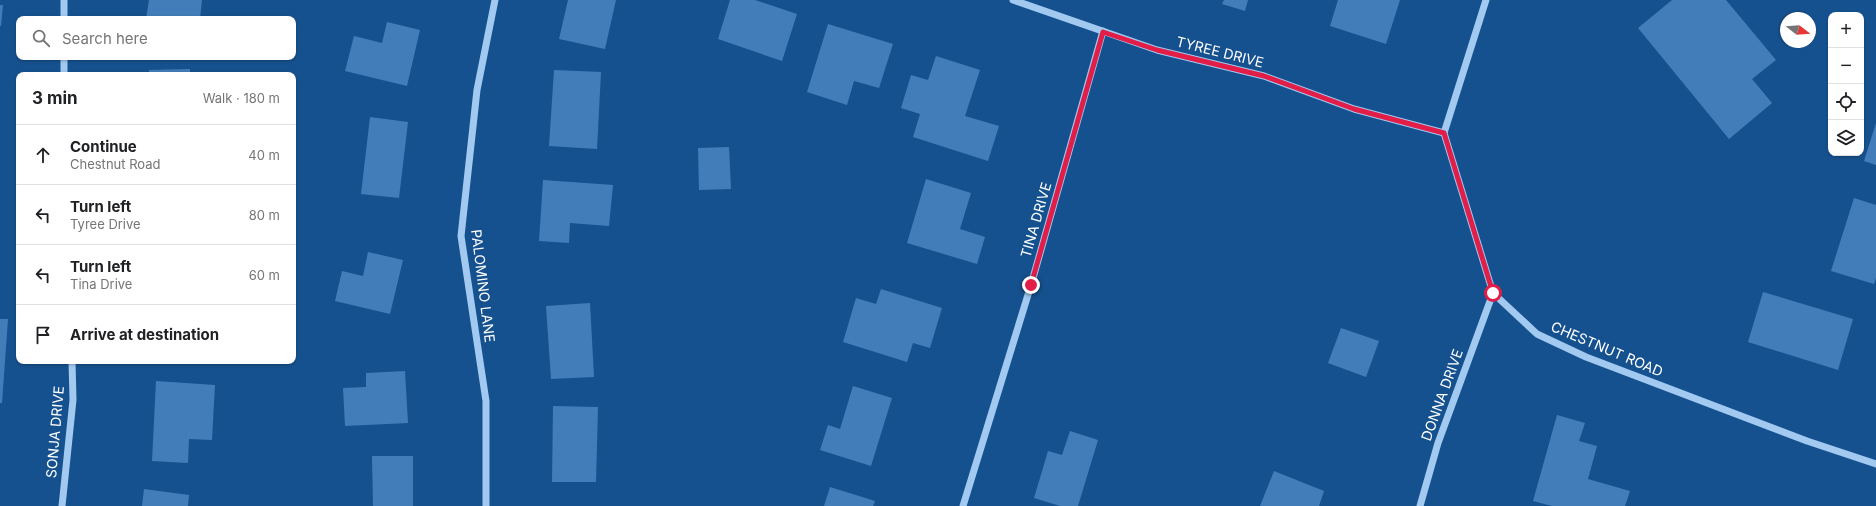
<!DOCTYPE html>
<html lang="en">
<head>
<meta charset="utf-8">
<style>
  :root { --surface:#fff; --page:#f6f6f6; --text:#202124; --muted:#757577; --line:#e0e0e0 }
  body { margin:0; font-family:Inter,sans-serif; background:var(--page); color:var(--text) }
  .controls { position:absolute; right:12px; top:12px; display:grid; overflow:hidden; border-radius:8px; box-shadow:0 1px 3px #0004 }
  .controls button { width:36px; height:36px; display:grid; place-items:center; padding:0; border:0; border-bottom:1px solid var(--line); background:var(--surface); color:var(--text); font:20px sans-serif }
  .compass { position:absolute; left:1780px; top:12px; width:36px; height:36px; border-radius:50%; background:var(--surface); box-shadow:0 1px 3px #0004; rotate:107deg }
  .stop { position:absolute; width:12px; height:12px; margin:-9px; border:3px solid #e11d48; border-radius:50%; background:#fff }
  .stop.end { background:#e11d48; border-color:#fff; box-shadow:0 1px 4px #0008 }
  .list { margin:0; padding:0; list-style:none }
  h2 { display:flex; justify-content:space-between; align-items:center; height:52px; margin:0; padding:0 16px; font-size:17px }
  h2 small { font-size:13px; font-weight:400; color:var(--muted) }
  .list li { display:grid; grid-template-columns:26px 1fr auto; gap:12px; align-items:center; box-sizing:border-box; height:60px; padding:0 16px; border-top:1px solid var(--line) }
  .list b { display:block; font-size:15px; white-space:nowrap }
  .list p { margin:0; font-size:13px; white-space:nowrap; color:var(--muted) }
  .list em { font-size:13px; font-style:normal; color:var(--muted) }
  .icon { flex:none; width:22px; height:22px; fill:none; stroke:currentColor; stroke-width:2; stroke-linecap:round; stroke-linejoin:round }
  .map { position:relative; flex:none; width:1876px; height:506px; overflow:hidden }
  .search { position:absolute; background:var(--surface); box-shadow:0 1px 3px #0004; left:16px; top:16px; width:280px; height:44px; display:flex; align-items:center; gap:10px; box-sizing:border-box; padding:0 14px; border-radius:8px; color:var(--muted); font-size:15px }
  .panel { position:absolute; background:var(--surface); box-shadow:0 1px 3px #0004; left:16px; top:72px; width:280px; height:292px; border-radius:8px }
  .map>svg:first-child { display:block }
</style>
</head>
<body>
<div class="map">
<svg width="1876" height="506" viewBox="0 0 1876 506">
  <rect width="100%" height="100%" fill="#16518f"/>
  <g fill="#437db9">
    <path d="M 149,0 L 202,0 L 200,19 L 146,19 Z"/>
    <path d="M 568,0 L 616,0 L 605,49 L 559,39 Z"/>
    <path d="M 730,0 L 755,0 L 797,14 L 782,61 L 718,39 Z"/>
    <path d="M 1224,0 L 1248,0 L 1245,11 L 1222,4 Z"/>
    <path d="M 1338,0 L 1400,0 L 1386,44 L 1330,26 Z"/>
    <path d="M 1672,0 L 1726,0 L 1776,60 L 1752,79 L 1772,103 L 1729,139 L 1638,28 Z"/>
    <path d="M 0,5 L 3,5 L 1,26 L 0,26 Z"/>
    <path d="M 387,22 L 420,30 L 407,86 L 345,71 L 354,36 L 382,43 Z"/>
    <path d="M 828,24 L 893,44 L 879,88 L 854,81 L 847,105 L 807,92 Z"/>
    <path d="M 936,56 L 980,70 L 965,116 L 999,126 L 988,161 L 913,137 L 920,114 L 901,108 L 911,75 L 928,80 Z"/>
    <path d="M 190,69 L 190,75 L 149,75 L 149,70 Z"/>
    <path d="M 554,70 L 601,72 L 597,149 L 549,146 Z"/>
    <path d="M 370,117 L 408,122 L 399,198 L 361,194 Z"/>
    <path d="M 1876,123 L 1876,165 L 1864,161 Z"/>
    <path d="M 729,147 L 731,189 L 699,190 L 698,148 Z"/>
    <path d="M 926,179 L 971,193 L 960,229 L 985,237 L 977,264 L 907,243 Z"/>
    <path d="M 543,180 L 613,185 L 609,226 L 570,223 L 569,243 L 539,241 Z"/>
    <path d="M 1854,198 L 1876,205 L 1876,278 L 1874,284 L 1831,271 Z"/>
    <path d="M 368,252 L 403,260 L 390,314 L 335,301 L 342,271 L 363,276 Z"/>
    <path d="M 881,289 L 942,308 L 930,348 L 913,343 L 907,362 L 843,342 L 856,298 L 876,304 Z"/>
    <path d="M 1763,292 L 1853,319 L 1838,370 L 1748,342 Z"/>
    <path d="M 590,303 L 594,377 L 551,379 L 546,306 Z"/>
    <path d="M 0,319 L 8,319 L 2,403 L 0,403 Z"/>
    <path d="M 1341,328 L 1379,341 L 1366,377 L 1328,363 Z"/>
    <path d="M 405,371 L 408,423 L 345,426 L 343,388 L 366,387 L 366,373 Z"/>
    <path d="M 156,381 L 215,385 L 212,440 L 189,439 L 188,463 L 152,461 Z"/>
    <path d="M 853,386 L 892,398 L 871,466 L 820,450 L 828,425 L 840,429 Z"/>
    <path d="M 553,406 L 598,407 L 596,482 L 552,482 Z"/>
    <path d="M 1557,415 L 1585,423 L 1579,441 L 1597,446 L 1588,479 L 1630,491 L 1625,506 L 1552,506 L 1533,501 Z"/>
    <path d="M 1070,431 L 1098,440 L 1078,506 L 1060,506 L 1034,498 L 1048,451 L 1062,455 Z"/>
    <path d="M 372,456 L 413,456 L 413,506 L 373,506 Z"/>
    <path d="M 1274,471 L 1324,491 L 1319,506 L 1260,506 Z"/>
    <path d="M 830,487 L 875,501 L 873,506 L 824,506 Z"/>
    <path d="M 144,489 L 189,495 L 188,506 L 142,506 Z"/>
  </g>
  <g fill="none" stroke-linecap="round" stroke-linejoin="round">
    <g stroke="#a2c9f0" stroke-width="7">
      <path d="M 64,0 L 64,19"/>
      <path d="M 1013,0 L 1157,50 L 1264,76 L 1354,109 L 1444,133"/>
      <path d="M 1486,0 L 1444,133 L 1493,293 L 1537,334 L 1586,357 L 1807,441 L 1876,464"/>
      <path d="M 64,57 L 64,75"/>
      <path d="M 62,506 L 73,400 L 72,361"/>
      <path d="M 486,506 L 486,401 L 461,236 L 477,90 L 495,0"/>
      <path d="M 963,506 L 1031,285 L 1103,31"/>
      <path d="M 1420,506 L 1438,443 L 1493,293"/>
    </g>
  </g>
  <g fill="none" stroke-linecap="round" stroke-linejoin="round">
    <path stroke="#e11d48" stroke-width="5" d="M 1031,285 L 1103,32 L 1157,50 L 1264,76 L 1354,109 L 1444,133 L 1493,293"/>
  </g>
  <g text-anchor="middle" stroke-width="3.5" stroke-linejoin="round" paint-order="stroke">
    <g font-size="14" fill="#fff" stroke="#16518f">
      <text transform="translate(1220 52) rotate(14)" y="5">TYREE DRIVE</text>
      <text transform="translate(1036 220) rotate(-74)" y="5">TINA DRIVE</text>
      <text transform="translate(483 286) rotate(83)" y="5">PALOMINO LANE</text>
      <text transform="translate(1607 349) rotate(23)" y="5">CHESTNUT ROAD</text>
      <text transform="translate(1442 395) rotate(-70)" y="5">DONNA DRIVE</text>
      <text transform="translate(55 432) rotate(-85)" y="5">SONJA DRIVE</text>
    </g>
  </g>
</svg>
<div class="controls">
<button>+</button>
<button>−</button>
<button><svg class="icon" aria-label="locate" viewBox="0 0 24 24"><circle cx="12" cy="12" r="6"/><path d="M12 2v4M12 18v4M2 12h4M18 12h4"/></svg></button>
<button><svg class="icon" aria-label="layers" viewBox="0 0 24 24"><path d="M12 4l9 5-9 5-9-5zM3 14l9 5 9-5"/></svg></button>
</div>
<svg class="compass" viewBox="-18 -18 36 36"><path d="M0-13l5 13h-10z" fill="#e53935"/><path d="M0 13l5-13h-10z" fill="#757577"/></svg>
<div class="stop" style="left:1493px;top:293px"></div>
<div class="stop end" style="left:1031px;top:285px"></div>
<div class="search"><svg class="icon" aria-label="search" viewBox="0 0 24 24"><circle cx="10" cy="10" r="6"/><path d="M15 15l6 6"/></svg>Search here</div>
<section class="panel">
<h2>3 min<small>Walk · 180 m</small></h2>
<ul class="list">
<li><svg class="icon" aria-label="ahead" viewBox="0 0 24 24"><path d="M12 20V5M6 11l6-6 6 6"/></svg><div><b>Continue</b><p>Chestnut Road</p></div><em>40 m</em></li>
<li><svg class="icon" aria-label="left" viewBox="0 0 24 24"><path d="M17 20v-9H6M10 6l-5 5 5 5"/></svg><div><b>Turn left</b><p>Tyree Drive</p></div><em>80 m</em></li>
<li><svg class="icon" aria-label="left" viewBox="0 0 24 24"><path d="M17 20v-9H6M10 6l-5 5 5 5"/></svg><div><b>Turn left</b><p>Tina Drive</p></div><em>60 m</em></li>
<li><svg class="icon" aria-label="arrive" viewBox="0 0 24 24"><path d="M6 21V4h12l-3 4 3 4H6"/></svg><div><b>Arrive at destination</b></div></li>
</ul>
</section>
</div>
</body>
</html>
